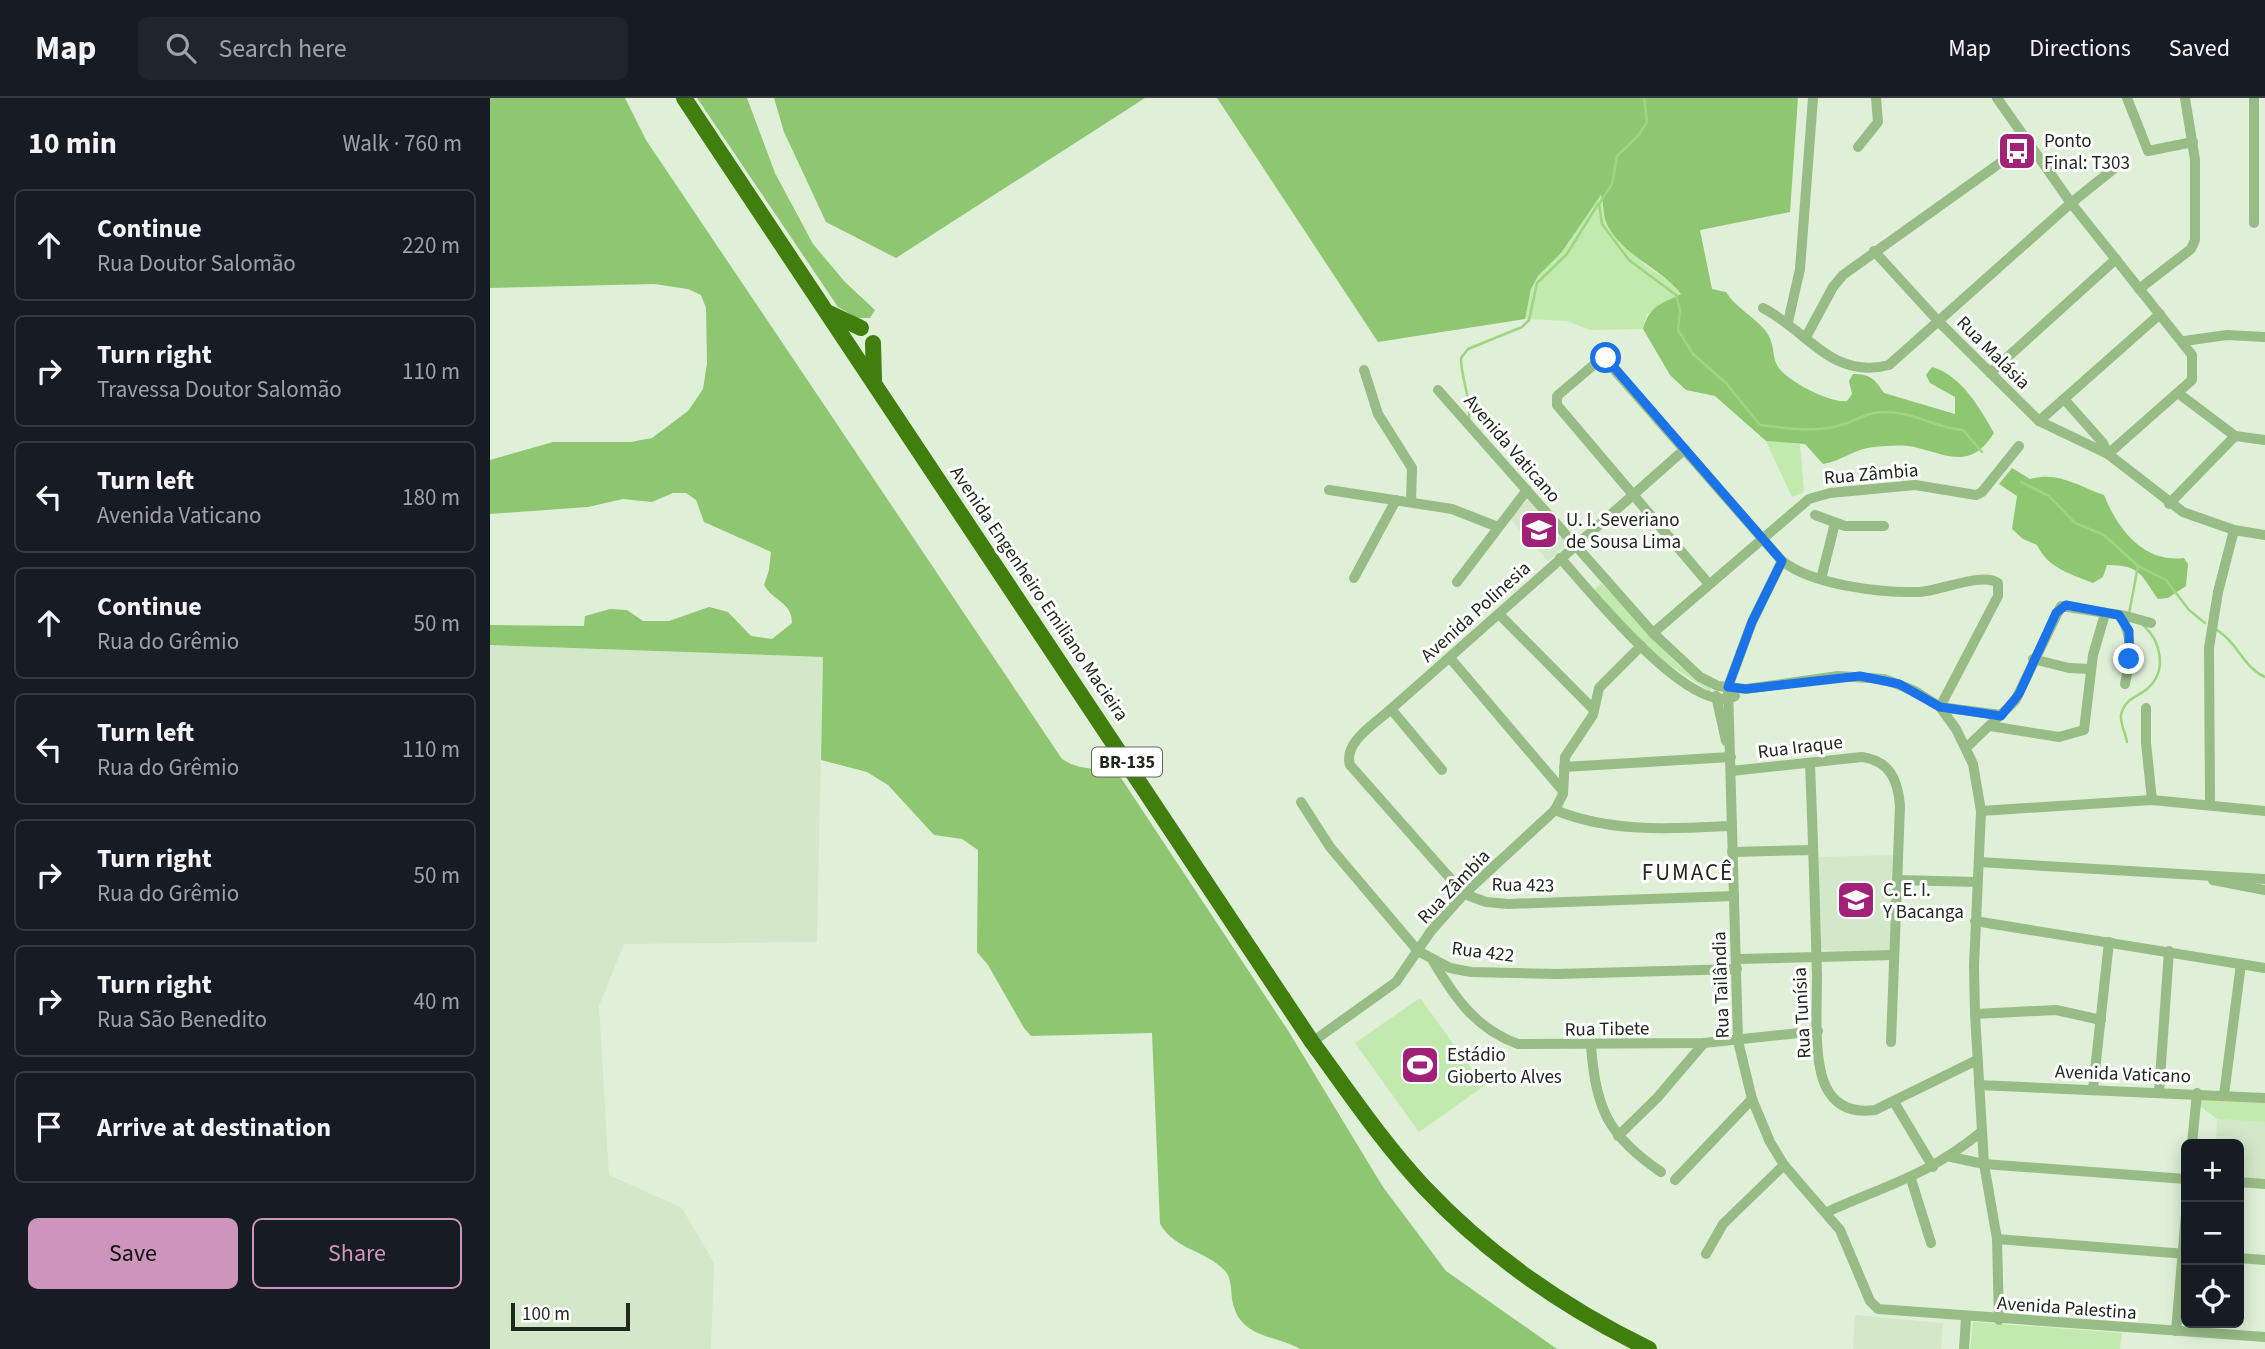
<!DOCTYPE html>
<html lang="en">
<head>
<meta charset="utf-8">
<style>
  :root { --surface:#171b24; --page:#20242c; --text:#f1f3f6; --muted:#9ea1a6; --line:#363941; --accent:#cd94bc }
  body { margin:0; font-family:"Source Sans 3",sans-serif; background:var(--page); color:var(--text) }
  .controls { position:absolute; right:21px; bottom:21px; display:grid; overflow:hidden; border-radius:10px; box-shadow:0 4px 18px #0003 }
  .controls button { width:63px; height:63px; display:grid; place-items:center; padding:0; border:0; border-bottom:2px solid var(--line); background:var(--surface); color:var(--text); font:35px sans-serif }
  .scale { position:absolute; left:21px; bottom:18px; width:119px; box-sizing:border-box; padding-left:7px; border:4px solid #21271e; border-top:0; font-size:19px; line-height:24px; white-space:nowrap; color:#21271e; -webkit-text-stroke:5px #fff; paint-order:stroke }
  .stop { position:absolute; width:21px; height:21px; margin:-16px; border:5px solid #1a73e8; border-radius:50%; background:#fff }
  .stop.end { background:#1a73e8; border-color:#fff; box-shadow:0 2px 7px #0008 }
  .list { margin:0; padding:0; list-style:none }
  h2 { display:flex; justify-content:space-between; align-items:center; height:91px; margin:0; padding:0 28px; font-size:30px }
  h2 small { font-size:23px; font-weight:400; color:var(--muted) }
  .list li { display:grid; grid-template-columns:46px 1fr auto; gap:21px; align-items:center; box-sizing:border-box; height:112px; margin:0 14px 14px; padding:0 14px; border:2px solid var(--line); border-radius:10px }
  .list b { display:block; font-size:26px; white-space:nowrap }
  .list p { margin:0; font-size:23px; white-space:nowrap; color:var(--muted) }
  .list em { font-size:23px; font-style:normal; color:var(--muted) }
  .actions { display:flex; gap:14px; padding:21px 28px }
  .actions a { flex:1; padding:16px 0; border:2px solid var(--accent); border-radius:10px; text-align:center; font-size:24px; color:var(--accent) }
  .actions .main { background:var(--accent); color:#111 }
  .icon { flex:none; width:38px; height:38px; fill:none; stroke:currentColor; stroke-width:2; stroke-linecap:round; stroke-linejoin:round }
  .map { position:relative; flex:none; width:1775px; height:1251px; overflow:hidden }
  header { display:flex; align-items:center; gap:42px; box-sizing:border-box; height:98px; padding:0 35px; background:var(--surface); border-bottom:2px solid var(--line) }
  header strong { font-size:33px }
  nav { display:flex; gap:38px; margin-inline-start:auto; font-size:24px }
  .search { width:490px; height:63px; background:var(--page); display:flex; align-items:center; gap:18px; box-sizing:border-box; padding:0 24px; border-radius:10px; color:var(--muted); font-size:26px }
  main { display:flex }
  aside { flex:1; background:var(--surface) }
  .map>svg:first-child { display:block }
</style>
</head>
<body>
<header>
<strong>Map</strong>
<div class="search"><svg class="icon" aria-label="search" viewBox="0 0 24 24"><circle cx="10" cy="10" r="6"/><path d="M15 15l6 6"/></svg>Search here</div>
<nav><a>Map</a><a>Directions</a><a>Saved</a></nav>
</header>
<main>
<aside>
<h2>10 min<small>Walk · 760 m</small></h2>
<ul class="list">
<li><svg class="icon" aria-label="ahead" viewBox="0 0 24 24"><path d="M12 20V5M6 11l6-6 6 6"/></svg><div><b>Continue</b><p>Rua Doutor Salomão</p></div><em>220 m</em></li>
<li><svg class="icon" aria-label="right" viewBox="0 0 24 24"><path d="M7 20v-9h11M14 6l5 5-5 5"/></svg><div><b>Turn right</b><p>Travessa Doutor Salomão</p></div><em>110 m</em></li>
<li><svg class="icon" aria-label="left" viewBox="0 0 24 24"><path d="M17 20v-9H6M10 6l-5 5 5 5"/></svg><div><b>Turn left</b><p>Avenida Vaticano</p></div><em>180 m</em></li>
<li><svg class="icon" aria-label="ahead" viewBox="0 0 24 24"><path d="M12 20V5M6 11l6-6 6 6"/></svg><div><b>Continue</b><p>Rua do Grêmio</p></div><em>50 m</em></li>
<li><svg class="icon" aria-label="left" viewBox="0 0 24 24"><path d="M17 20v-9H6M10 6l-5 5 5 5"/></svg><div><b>Turn left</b><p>Rua do Grêmio</p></div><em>110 m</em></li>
<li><svg class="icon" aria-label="right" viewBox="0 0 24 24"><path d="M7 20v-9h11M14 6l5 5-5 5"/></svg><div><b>Turn right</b><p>Rua do Grêmio</p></div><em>50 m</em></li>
<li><svg class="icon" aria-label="right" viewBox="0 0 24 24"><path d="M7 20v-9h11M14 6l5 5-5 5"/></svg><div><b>Turn right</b><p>Rua São Benedito</p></div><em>40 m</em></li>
<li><svg class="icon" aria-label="arrive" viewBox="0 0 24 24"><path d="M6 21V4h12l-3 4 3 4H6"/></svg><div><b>Arrive at destination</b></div></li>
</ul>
<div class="actions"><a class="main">Save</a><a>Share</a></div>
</aside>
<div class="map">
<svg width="1775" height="1251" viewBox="0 0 1775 1251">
  <rect width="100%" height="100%" fill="#e0f0d8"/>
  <g fill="#d3e7c9">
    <path d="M 1039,400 L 1078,445 L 1058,463 L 1019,420 Z"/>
    <path d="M 0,547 L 333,559 L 327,844 L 134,846 L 109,908 L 119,1077 L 192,1110 L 224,1165 L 221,1251 L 0,1251 Z"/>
    <path d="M 1405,757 L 1399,854 L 1333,852 L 1331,849 L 1328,759 Z"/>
    <path d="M 1727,1021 L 1775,1024 L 1775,1081 L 1749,1079 L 1749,1046 L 1726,1046 Z"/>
    <path d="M 1365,1217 L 1453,1225 L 1451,1251 L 1363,1251 Z"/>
  </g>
  <g fill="#c2e9ae">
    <path d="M 1111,96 L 1116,124 L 1155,167 L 1184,187 L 1192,197 L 1157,216 L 1153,231 L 1100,232 L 1077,223 L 1035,221 L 1041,191 L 1048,178 L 1071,155 Z"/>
    <path d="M 1276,343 L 1310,346 L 1314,394 L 1302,399 Z"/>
    <path d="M 1111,485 L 1188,567 L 1221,589 L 1221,594 L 1166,558 L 1104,492 Z"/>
    <path d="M 930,900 L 994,988 L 929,1034 L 865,945 Z"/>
    <path d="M 1711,1000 L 1775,1003 L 1775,1024 L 1727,1021 L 1710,1008 Z"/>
    <path d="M 1483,1224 L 1632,1235 L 1630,1251 L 1480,1251 Z"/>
  </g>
  <g fill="#8fc672">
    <path d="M 0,0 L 135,0 L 156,42 L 572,661 C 593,675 609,667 629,677 L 799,934 L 893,1089 L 956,1173 L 1067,1251 L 810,1251 C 788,1238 753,1240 744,1209 C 740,1198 743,1181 735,1173 C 716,1152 685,1152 670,1126 L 662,935 L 541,938 L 534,930 L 498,867 L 487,854 L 488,752 L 472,741 L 444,737 L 398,687 L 377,674 L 331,662 L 333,559 L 0,547 L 0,527 L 94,528 L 95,518 L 120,511 L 137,512 L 153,523 L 179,523 L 219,509 L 238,514 L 261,538 L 282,541 L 302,525 C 302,504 283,503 274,487 L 279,472 L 281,454 L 214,424 L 206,402 L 196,395 L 183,395 L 162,404 L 133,401 L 98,409 L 0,416 L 0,362 L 63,344 L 141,344 L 162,340 L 198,313 L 213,291 L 217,265 L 216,210 L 211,197 L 198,191 L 164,186 L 0,190 Z"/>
    <path d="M 207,0 L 257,0 L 285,75 L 323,146 L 355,184 L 385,212 L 380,220 L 367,220 L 348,209 Z"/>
    <path d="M 284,0 L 655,0 L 406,160 L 336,124 L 294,34 Z"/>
    <path d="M 727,0 L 1308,0 L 1300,114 L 1210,132 L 1222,191 L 1236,194 C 1246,210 1263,218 1275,232 C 1286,247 1281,254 1287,267 C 1294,282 1341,306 1357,303 L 1362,296 L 1359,283 L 1363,276 C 1380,276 1385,281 1394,295 L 1465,316 L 1465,299 L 1440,285 L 1436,277 L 1442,269 C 1471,277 1490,310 1504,335 C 1481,371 1460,358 1428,350 C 1415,346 1397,348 1384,349 C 1366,350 1352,363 1333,366 L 1315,346 L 1276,343 L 1225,298 L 1196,292 L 1180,277 L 1153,231 C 1160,207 1171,206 1191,196 C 1172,170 1130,157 1116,124 C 1113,116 1114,105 1111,97 L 1071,155 L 1048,178 L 1041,191 L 1035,221 L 888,244 Z"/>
    <path d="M 1522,370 L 1540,381 C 1568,373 1588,388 1614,397 C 1628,432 1654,465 1694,460 L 1698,466 L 1696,488 L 1678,500 L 1668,501 C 1651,478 1652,467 1617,467 L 1613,479 L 1603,485 C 1580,476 1558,470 1547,447 L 1533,441 L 1522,431 L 1527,398 L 1509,386 Z"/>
  </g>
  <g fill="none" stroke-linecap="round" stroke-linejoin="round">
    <g stroke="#9ed581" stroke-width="2.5">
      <path d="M 1154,0 L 1157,24 L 1148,38 L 1127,58 L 1122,86 L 1109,106 L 1112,126 L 1139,162 L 1186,197 L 1190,212 L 1188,232 L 1203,256 L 1236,285 L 1270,327 C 1295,330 1327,335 1351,327 C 1369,322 1375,314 1396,314 C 1424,314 1445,330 1473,332 L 1492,354"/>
      <path d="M 979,321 C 981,299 971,281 971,260 L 978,251 L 1032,229 L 1039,222 L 1047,185 L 1077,156 L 1108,106"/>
      <path d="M 1531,384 L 1559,398 L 1585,425 L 1614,437 L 1648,468 L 1676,482 L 1699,512 L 1715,525"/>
      <path d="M 1639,516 L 1648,468"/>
      <path d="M 1727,532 C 1748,545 1753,569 1775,579"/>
      <path d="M 1637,644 C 1636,636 1630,626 1631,617 C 1635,600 1646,600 1657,591 C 1678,573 1671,543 1653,527"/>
    </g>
    <g stroke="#98bc86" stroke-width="10">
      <path d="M 1507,0 L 1581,105 L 1702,257 L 1702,282 L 1618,356"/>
      <path d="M 1637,0 L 1658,53 L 1703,44"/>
      <path d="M 1764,0 L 1764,125"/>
      <path d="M 1368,49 L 1388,24 L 1386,0"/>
      <path d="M 1384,153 L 1448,223 L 1549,323 L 1618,356 L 1693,414 L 1744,432 L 1775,437"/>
      <path d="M 1649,191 L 1701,151 L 1705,142 L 1705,62 L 1695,0"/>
      <path d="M 1273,210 C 1318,233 1342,282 1399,267 L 1581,105 L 1631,65"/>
      <path d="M 1298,224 L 1310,171 L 1323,0"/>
      <path d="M 1316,239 L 1343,189 L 1353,177 L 1538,45"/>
      <path d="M 1694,243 L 1737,237 L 1775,239"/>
      <path d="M 874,272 L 888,316 L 922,370 L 921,404"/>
      <path d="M 1500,275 L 1626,161"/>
      <path d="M 948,292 L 1163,535 L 1210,579 L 1228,588 L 1256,591 L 1348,578 L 1394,581 L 1425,593 L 1450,609 L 1466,631 L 1483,666 L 1491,713 L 1484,868 L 1485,916 L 1494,1066 L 1507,1141 L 1509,1222"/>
      <path d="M 1688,295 L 1745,338 L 1775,342"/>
      <path d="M 1574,301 L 1613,345 L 1618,356"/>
      <path d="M 1549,323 L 1670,216"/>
      <path d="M 1195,351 L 901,611 C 886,625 853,644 860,667 L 974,796 L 996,804 L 1018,806 L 1244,798"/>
      <path d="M 839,392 L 962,411 L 1008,429"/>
      <path d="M 1679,406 L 1745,338"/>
      <path d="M 1325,417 L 1355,428 L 1394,428"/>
      <path d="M 1070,460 C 1098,490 1201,621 1245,598"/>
      <path d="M 1292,463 L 1262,524 L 1238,589 L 1248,943 L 1262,1001 L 1280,1044 L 1294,1067 L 1350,1132 L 1380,1203 L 1388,1211 L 1775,1239"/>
      <path d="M 864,480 L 906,402"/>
      <path d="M 1331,481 L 1345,425"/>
      <path d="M 967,484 L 1037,392"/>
      <path d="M 1218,485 L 1067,307 L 1067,298 L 1113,259 L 1292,463 C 1323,487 1390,495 1429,494 C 1450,493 1492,474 1508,485 L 1508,498 L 1450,609 L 1511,617"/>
      <path d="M 1009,516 L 1104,612"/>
      <path d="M 1629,517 C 1645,538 1640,562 1635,586"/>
      <path d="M 1163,535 L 1319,401 L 1340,395 L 1425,387 L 1486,397 L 1492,394 L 1529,348"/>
      <path d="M 960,560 L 1073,693"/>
      <path d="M 1543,561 L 1579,570 L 1601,571"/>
      <path d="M 1226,598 L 1236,643"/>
      <path d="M 1656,610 L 1656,645 L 1662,702"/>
      <path d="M 901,611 L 952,672"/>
      <path d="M 1500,628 L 1569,639 L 1594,632 L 1603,557 L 1615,516"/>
      <path d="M 1477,649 L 1525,603 L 1571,508 L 1636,518 L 1661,525"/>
      <path d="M 1320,666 C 1323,736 1325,807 1327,878 C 1327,909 1323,962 1336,989 C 1346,1009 1364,1015 1385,1012 L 1487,962"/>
      <path d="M 1074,669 L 1241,659"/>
      <path d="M 1241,673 L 1372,659 C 1400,663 1408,682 1410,708 L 1401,944"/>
      <path d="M 811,704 L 840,749 L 928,853 L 960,870 L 981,874 L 1067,876 L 1247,871"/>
      <path d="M 1720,705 L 1719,550 L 1728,494 L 1744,432"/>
      <path d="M 1065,712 C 1121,735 1181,731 1241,728"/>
      <path d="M 1491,713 L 1662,702 L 1775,713"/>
      <path d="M 1242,754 L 1323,752"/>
      <path d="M 1489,764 L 1775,781"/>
      <path d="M 1407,782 L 1487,784"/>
      <path d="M 1723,782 L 1775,792"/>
      <path d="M 1485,823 L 1775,870"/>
      <path d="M 1247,861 L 1404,857"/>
      <path d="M 943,863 C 965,900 986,931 1028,946 L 1214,945 L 1328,933"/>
      <path d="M 1485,916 L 1566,912 L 1611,922"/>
      <path d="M 822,944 L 906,884 L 941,833 L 974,796 L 1065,712 L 1073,696 L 1075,659 L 1103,617 L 1109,590 L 1151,548"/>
      <path d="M 1101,948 C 1106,1011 1118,1038 1171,1074"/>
      <path d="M 1489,987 L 1775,1000"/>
      <path d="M 1603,991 L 1619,844"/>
      <path d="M 1669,994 L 1679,853"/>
      <path d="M 1734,997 L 1751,866"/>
      <path d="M 1404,1004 L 1443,1069"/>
      <path d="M 1128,1038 L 1167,1000 L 1214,945"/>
      <path d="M 1702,1046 L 1707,995"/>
      <path d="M 1461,1059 L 1494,1066 L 1696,1081"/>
      <path d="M 1421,1081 L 1441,1145"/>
      <path d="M 1185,1082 L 1262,1001"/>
      <path d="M 1749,1084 L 1775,1086"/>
      <path d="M 1337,1114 C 1397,1087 1439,1077 1491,1034"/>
      <path d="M 1507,1141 L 1696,1156"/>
      <path d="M 1216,1156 L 1233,1126 L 1294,1067"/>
      <path d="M 1749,1160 L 1775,1162"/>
      <path d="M 1686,1233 L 1696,1116"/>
      <path d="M 1474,1251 L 1476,1220"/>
    </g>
    <g stroke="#407e0e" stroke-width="16">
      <path d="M 194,0 L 822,944 C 858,993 892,1044 934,1089 C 998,1157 1075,1210 1159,1251"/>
      <path d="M 339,215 L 371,230"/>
      <path d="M 383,245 L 384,282"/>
    </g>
  </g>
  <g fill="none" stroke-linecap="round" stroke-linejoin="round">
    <path stroke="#1a73e8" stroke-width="9" d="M 1116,260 L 1292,463 L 1262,524 L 1238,589 L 1256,591 L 1370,578 L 1409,586 L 1450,609 L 1511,618 L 1529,596 L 1566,515 L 1576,507 L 1629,517 L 1639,533 L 1639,561"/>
  </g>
  <defs>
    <symbol id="bus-square" viewBox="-11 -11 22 22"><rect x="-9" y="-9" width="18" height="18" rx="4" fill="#a02175" stroke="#fff"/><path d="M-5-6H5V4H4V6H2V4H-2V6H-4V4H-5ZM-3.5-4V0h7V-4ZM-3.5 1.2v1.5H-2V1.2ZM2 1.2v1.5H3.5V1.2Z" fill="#fff"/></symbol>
    <symbol id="school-square" viewBox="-11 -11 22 22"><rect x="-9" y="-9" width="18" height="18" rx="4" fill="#a02175" stroke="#fff"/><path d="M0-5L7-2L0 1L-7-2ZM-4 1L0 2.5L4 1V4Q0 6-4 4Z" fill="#fff"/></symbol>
    <symbol id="stadium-square" viewBox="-11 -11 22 22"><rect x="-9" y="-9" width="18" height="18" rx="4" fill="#a02175" stroke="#fff"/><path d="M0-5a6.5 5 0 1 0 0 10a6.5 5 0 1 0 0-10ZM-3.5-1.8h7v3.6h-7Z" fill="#fff"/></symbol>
  </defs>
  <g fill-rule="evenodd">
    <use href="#bus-square" x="1505" y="31" width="44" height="44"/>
    <use href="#school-square" x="1027" y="410" width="44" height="44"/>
    <use href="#school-square" x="1344" y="780" width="44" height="44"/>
    <use href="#stadium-square" x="908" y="945" width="44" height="44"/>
  </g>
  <g text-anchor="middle" stroke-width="6" stroke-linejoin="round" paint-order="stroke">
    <rect fill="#fff" stroke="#646862" stroke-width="2" x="602" y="649.5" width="70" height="29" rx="5"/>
    <g font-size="18" font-weight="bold" fill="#21271e">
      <text x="637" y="670">BR-135</text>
    </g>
    <g font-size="19" fill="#21271e" stroke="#fff" text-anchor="start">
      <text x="1554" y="49">Ponto<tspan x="1554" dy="22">Final: T303</tspan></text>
      <text x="1076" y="428">U. I. Severiano<tspan x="1076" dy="22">de Sousa Lima</tspan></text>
      <text x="1393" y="798">C. E. I.<tspan x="1393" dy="22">Y Bacanga</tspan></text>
      <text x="957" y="963">Estádio<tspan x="957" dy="22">Gioberto Alves</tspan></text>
    </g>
    <g font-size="19" fill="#21271e" stroke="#fff">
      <text transform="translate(1504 254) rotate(45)" y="7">Rua Malásia</text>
      <text transform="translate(1023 350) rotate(49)" y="7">Avenida Vaticano</text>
      <text transform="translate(1381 375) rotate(-5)" y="7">Rua Zâmbia</text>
      <text transform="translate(550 495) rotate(56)" y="7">Avenida Engenheiro Emiliano Macieira</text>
      <text transform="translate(985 513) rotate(-42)" y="7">Avenida Polinesia</text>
      <text transform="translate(1310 648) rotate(-7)" y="7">Rua Iraque</text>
      <text transform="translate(1033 786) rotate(1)" y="7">Rua 423</text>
      <text transform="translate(963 788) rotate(-46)" y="7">Rua Zâmbia</text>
      <text transform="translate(993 853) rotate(7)" y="7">Rua 422</text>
      <text transform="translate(1230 887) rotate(-92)" y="7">Rua Tailândia</text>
      <text transform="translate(1311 915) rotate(-93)" y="7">Rua Tunísia</text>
      <text transform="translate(1117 930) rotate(-1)" y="7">Rua Tibete</text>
      <text transform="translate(1633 975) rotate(2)" y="7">Avenida Vaticano</text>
      <text transform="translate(1577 1209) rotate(4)" y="7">Avenida Palestina</text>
    </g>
    <g font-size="23" letter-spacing="2" fill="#21271e" stroke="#fff">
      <text x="1198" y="782">FUMACÊ</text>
    </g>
  </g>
</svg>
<div class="controls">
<button>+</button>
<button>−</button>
<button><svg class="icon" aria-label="locate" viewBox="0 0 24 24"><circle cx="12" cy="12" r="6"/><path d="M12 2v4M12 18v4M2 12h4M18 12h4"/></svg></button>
</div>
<div class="scale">100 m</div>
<div class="stop" style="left:1116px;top:260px"></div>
<div class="stop end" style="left:1639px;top:561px"></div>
</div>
</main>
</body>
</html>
